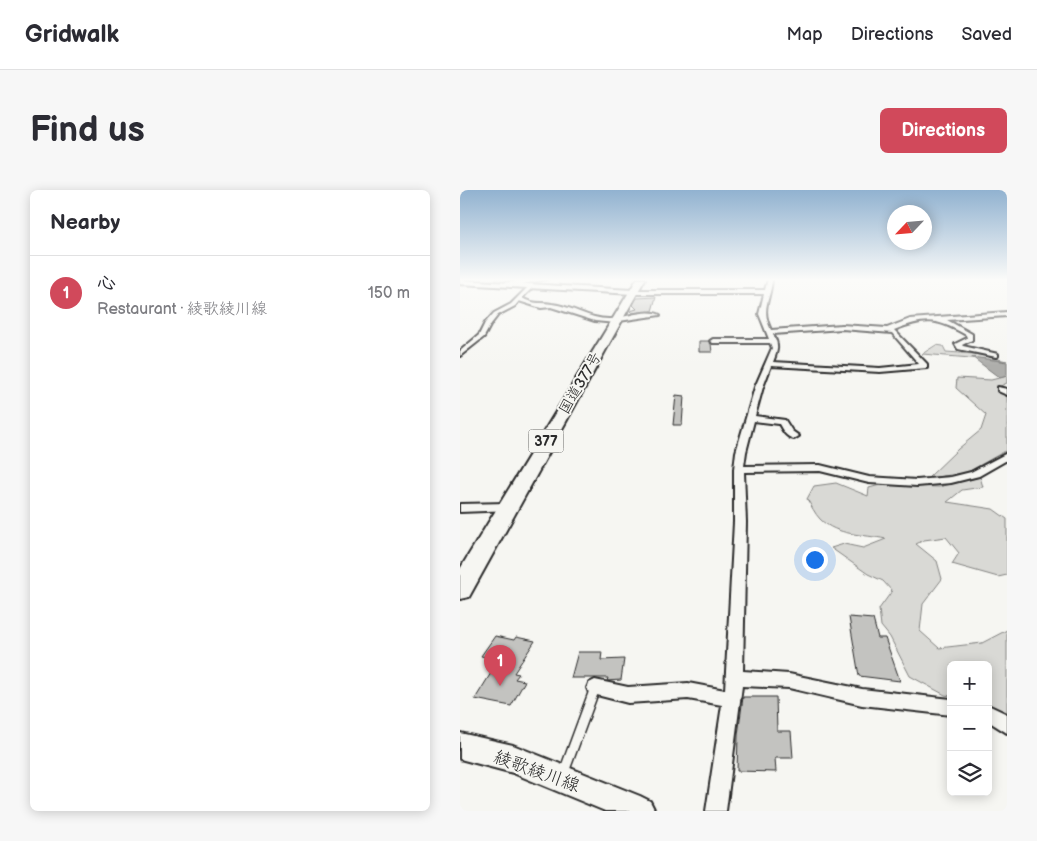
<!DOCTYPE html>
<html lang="en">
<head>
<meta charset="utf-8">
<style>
  :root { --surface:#fff; --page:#f7f7f7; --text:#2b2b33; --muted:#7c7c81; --line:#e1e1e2; --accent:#d1495b }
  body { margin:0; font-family:"Balsamiq Sans","Klee One",sans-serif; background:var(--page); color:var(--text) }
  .controls { position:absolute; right:15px; bottom:15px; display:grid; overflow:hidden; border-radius:8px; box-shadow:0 2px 12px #0003 }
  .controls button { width:45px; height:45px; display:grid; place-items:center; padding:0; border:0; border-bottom:1px solid var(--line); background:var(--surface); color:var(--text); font:25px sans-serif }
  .compass { position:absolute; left:427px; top:15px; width:45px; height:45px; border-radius:50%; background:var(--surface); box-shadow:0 2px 12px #0003; rotate:244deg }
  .you { position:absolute; left:354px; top:369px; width:18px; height:18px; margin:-12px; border:4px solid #fff; border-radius:50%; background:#1a73e8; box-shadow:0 0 0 8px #1a73e833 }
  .badge { display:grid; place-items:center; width:32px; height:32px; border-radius:50%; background:var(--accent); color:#fff; font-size:16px; font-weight:700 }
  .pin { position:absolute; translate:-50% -41px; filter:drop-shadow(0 1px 2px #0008) }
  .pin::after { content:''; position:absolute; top:26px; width:18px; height:15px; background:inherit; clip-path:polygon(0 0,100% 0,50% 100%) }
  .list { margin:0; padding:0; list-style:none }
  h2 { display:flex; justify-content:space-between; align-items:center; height:65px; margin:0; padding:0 20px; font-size:21px }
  h2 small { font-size:16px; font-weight:400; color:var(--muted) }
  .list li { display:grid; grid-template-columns:32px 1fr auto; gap:15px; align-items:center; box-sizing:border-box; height:75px; padding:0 20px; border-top:1px solid var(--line) }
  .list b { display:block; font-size:19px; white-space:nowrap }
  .list p { margin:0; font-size:16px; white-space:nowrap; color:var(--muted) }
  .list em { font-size:16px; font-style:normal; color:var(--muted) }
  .icon { flex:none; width:28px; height:28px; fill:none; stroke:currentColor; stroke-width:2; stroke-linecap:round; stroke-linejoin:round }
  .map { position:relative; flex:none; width:547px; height:621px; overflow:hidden; border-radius:8px }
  header { display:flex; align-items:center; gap:30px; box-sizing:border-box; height:70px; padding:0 25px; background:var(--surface); border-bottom:1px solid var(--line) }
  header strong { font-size:24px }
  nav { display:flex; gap:28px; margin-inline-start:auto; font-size:18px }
  .intro { display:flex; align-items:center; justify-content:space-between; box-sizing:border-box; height:120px; padding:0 30px }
  h1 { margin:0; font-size:35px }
  .button { padding:12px 22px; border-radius:8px; background:var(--accent); color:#fff; font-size:18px; font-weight:700 }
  main { display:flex; gap:30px; padding:0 30px }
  aside { flex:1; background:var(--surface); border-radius:8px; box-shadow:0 2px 12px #0003 }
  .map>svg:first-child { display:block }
</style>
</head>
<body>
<header>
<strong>Gridwalk</strong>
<nav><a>Map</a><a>Directions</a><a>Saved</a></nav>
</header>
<div class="intro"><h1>Find us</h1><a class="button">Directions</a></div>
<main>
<aside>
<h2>Nearby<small></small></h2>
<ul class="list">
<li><span class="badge">1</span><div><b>心</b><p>Restaurant · 綾歌綾川線</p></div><em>150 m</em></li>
</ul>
</aside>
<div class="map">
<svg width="547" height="621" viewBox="0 0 547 621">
  <rect width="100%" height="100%" fill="#f6f6f2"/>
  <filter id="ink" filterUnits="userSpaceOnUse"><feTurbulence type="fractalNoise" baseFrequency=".02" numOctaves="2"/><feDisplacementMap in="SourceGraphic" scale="10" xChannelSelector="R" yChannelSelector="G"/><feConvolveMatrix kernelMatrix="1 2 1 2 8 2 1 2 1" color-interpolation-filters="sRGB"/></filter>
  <g filter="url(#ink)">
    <g fill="#d9d9d5" stroke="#828280">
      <path d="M 476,155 L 483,156 L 486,162 L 515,164 L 547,171 L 462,164 Z"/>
      <path d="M 547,186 L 547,193 L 536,198 L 547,206 L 547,260 L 506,283 L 468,288 L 498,259 L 521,240 L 526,225 L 496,198 L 497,188 L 531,190 Z"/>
      <path d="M 520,287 L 523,297 L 502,300 L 487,312 L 533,319 L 547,329 L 547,385 L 538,387 L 492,374 L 499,363 L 486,347 L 464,350 L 456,354 L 477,371 L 482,389 L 463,414 L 460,441 L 479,458 L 522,453 L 547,440 L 547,525 L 528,514 L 528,475 L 491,475 L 491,506 L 485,505 L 450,486 L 430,447 L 421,436 L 419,419 L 432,401 L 423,391 L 408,384 L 371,358 L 384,354 L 403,358 L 426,349 C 403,344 377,346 360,329 C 355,324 351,315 347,309 L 354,296 L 376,293 L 408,306 L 409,298 L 420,295 L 479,297 Z"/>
    </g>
    <path fill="#aeaeab" stroke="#7a7a78" d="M 512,167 L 547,172 L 547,186 L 540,188 Z"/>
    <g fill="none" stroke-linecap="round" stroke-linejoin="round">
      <path stroke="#7a7a78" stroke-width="1" d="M 170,126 L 167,120 L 176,105"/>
      <path fill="#aeaeab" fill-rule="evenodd" d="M 16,89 L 43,89 L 0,97 L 0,91 Z"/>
    </g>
    <g fill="#c3c3c0" stroke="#2b2b2b">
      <path d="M 196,107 L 192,121 L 172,123 L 170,121 L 177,119 L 173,115 L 177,108 Z"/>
      <path d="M 239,151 L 248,151 L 251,154 L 252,162 L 239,162 Z"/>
      <path d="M 216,205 L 224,206 L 222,235 L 213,235 Z"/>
      <path d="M 389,427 L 413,429 L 418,448 L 425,448 L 440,491 L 399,486 Z"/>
      <path d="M 35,446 L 54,450 L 56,447 L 75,451 L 54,483 L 59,484 L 55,489 L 65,491 L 51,516 L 15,509 L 39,470 L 21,466 Z"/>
      <path d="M 118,462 L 142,462 L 141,470 L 164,469 L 161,490 L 147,491 L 148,488 L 111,488 Z"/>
      <path d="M 283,507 L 316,507 L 317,541 L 331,541 L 333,568 L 315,568 L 316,582 L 277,581 L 278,545 Z"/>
    </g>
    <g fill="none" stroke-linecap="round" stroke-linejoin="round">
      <defs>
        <path id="lane" d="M 104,582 L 135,498"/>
        <g id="street">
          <path d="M 74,89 L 87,89 L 62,94 L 43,93 Z"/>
          <path d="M 308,89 L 312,89 C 311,110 300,117 311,140 L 382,135 L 427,138 L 450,129 L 547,122 L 547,126 L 487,130 L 512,144 L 512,150 L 502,155 L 503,156 L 538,164 L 538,166 L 536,167 L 498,159 L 495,154 L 507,148 L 506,145 C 477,128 466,127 434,140 L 467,174 L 467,178 L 420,182 L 311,176 L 303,197 L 295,226 L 325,230 L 332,241 L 339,246 L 334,249 C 326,247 323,241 319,234 L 294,231 L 286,262 L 284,276 L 360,275 L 409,287 L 457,290 L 491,287 L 511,282 L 547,263 L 547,270 L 519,286 L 491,293 L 457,296 L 409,293 L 360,281 L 284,282 L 286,332 L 283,481 L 329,484 L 402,499 L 491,509 L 491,525 L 402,515 L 329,498 L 282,496 L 266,621 L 246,621 L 262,515 L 228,509 L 168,513 L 129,503 L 127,498 L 129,493 L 135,490 L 168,497 L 228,493 L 265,500 L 274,332 L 274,279 L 276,262 L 295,197 L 312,158 L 310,153 L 253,153 L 250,151 L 253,149 L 309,149 L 299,124 L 304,104 L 173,104 L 170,102 L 173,100 L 305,100 ZM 382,139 L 432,143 L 459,174 L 420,178 L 313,172 C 318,160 319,155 313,144 Z"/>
          <path d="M 69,96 L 72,98 L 62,108 C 75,115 80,112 92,114 C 112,116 130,130 151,129 C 165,128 187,118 200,125 L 159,131 L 156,133 L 135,131 L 91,117 L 81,118 L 59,111 L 55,116 L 38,125 L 31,134 L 24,147 L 0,166 L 0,161 L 19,145 L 25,133 L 34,123 L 51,114 Z"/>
          <path d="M 538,197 L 547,199 L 547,205 L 538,201 Z"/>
          <path d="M 48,313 L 52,314 L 54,317 L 52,320 L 0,322 L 0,314 Z"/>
          <path d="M 528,515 L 547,524 L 547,543 L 528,531 Z"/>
        </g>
        <g id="secondary">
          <path d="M 0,90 L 173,100 L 177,102 L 173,104 L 0,94 Z"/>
          <path d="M 0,543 L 53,555 L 180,606 L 190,611 L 195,621 L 145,621 L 53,583 L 0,569 Z"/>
        </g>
        <path id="highway" d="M 177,89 L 185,89 L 9,407 L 0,409 L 0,379 Z"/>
      </defs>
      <use href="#lane" stroke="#2b2b2b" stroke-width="12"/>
      <use href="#street" stroke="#2b2b2b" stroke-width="4"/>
      <use href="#secondary" stroke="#2b2b2b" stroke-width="4"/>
      <use href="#highway" stroke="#2b2b2b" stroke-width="4"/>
      <use href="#lane" stroke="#f6f6f2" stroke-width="9"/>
      <use href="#street" fill="#f6f6f2" fill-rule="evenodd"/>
      <use href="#secondary" fill="#f6f6f2" fill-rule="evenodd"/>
      <use href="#highway" fill="#f6f6f2" fill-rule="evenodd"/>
    </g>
  </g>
  <linearGradient id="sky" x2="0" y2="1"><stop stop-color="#91b2d0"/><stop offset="0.51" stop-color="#fbfbf9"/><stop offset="1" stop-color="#fbfbf9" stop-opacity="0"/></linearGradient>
  <rect width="547" height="176" fill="url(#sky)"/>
  <g text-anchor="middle" stroke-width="4" stroke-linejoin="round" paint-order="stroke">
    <rect fill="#f6f6f2" stroke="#686867" stroke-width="1" x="68.5" y="239.5" width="35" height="23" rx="4"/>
    <g font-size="14" font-weight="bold" fill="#2b2b2b">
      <text x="86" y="256">377</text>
    </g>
    <g font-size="15" fill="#2b2b2b" stroke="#f6f6f2">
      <text transform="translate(120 193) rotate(-60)" y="5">国道377号</text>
    </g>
    <g font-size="18" fill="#2b2b2b" stroke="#f6f6f2">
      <text transform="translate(77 581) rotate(20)" y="6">綾歌綾川線</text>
    </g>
  </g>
</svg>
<div class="controls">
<button>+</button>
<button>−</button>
<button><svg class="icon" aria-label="layers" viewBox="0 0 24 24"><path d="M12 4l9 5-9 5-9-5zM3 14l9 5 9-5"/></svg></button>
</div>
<svg class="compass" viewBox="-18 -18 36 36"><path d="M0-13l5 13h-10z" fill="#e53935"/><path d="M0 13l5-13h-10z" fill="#7c7c81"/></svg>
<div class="you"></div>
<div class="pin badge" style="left:40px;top:496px">1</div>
</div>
</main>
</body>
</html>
